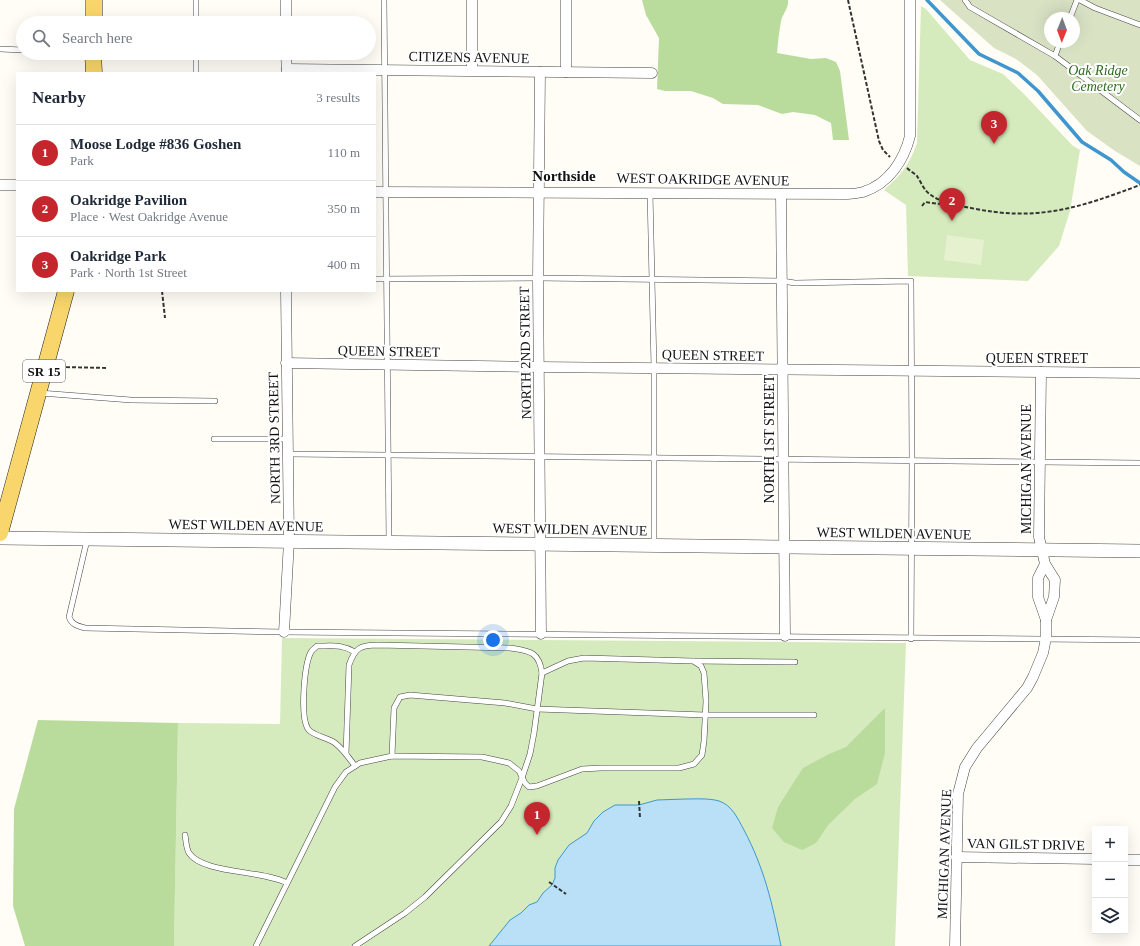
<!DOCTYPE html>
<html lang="en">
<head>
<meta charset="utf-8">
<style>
  :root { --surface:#fff; --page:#f6f6f7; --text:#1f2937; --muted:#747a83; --line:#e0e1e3; --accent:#c4262e }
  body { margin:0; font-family:Georgia,serif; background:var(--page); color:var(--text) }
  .controls { position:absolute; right:12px; bottom:12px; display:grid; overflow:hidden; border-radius:0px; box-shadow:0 4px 16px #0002 }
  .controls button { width:36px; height:36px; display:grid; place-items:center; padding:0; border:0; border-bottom:1px solid var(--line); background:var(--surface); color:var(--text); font:20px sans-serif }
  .compass { position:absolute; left:1044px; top:12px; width:36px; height:36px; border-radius:50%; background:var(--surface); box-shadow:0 4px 16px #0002; rotate:181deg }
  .you { position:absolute; left:493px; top:640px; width:14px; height:14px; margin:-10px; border:3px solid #fff; border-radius:50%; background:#1a73e8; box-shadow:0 0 0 6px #1a73e833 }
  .badge { display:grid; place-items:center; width:26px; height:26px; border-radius:50%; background:var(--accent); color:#fff; font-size:13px; font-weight:700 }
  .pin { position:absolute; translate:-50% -33px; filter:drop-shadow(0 1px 2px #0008) }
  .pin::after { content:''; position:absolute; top:21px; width:14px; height:12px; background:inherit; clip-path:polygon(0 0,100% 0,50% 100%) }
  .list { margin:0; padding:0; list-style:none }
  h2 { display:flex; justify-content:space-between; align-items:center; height:52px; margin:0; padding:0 16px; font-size:17px }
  h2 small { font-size:13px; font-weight:400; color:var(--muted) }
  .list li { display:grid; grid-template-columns:26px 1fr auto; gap:12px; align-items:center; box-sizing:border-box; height:56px; padding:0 16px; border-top:1px solid var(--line) }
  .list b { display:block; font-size:15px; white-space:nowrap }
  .list p { margin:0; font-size:13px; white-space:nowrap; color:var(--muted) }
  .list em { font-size:13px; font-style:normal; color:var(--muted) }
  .icon { flex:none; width:22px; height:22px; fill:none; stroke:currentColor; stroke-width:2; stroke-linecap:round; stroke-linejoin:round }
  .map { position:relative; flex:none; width:1140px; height:946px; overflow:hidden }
  .search { position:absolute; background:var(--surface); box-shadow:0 4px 16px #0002; left:16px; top:16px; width:360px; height:44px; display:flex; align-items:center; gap:10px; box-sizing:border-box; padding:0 14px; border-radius:22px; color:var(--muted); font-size:15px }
  .panel { position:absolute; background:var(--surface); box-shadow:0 4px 16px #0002; left:16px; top:72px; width:360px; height:220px; border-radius:0px }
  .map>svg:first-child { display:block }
</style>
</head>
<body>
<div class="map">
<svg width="1140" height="946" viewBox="0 0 1140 946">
  <rect width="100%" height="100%" fill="#fffdf5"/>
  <g fill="#d5ebbd">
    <path d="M 921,6 L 926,9 L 970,60 L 1003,74 L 1024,94 L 1072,145 L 1080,150 L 1070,211 L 1059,246 L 1028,281 L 908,276 L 906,205 L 884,190 C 902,174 909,165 917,143 Z"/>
    <path d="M 282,638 L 906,643 L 895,946 L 174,946 L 178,723 L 280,724 Z"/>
  </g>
  <g fill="#b9dc9c">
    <path d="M 642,0 L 788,0 C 789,8 783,13 781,21 C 779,32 778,42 777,53 L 811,59 L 826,58 L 836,62 L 840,71 L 849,140 L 833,140 L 831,123 L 815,115 L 793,112 L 782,114 L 758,105 L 723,104 L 713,98 L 691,91 L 665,91 L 657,89 L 659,38 L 646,15 Z"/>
    <path d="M 885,708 L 885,753 L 877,784 L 855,799 L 828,825 L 816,843 L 802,850 L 784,842 L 772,828 L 778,807 L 803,768 L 829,754 L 846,747 Z"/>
    <path d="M 38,720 L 178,723 L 174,946 L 25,946 L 13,906 L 14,809 Z"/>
  </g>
  <path fill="#d9e3c4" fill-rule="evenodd" d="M 940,0 L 1140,0 L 1140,166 L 1115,151 L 1087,131 L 1037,75 L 1016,59 L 994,48 ZM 1050,18 L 1074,18 L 1074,42 L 1050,42 Z"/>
  <path fill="#e6f2cf" d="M 947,235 L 984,240 L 981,265 L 944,260 Z"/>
  <path fill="#b9e0f7" stroke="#3f96cf" d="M 685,799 C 695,799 709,798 719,801 C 732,805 738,819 744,830 C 765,870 772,903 781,946 L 489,946 L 510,920 L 521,913 L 529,905 L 537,902 L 543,893 L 552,885 L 555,878 L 555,868 L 558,860 L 569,845 L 587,833 L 594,821 L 603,812 L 615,805 L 639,805 L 657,800 Z"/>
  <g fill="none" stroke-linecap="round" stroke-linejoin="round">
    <path stroke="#3f96cf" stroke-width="3.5" d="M 927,0 L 979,54 L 1018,73 L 1038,91 L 1082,142 L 1111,160 L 1124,172 L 1140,183"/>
    <defs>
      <g id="service">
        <path d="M 196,0 L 196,23"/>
        <path d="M 384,0 L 389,542"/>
        <path d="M 965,0 L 970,7 L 1055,56 L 1140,120"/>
        <path d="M 1080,0 L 1095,8 L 1140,25"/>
        <path d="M 1070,18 L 1077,0"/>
        <path d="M 0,49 L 23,50"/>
        <path d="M 196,53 L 196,73"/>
        <path d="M 1055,56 L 1060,42"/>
        <path d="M 650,193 L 654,368 L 654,545"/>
        <path d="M 375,279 L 538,278 L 782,281 L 795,283 L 911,281 L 912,460 L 911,639"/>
        <path d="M 40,393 L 131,400 L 215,401"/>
        <path d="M 214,439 L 288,439"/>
        <path d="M 288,454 L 1140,463"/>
        <path d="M 87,540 L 69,617 C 72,625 78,626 85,628 L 284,632 L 1140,640"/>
        <path d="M 694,661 L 795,662"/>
        <path d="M 346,754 L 349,665 C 355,648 360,645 378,645 L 510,648 C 529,651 539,651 542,673 L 534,733 L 530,754 L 522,778 L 511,806 L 501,822 L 425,897 L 405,913 L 355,946"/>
        <path d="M 392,756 L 394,708 L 400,697 L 410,695 L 505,703 L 537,709 L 705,715 L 814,715"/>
        <path d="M 355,766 C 349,758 343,749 335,743 C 327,737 313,736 308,729 C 300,717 304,665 311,652 C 312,650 315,648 317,646 C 333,646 341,644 355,652"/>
        <path d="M 185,835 C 186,840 186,848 189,853 C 203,874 263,870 287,883"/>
        <path d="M 256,946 L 335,787 L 346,772 L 360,763 L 392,756 L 482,757 L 509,763 L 519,771 L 525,783 L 529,787 L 537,786 L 582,769 L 601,768 L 679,768 L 694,764 L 702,755 L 704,741 L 706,701 L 704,673 L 701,666 L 693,661 L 584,658 L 568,661 L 542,673"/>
      </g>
      <g id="minor">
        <path d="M 286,0 L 286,23"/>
        <path d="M 472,0 L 472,70"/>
        <path d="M 566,0 L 566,72"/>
        <path d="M 286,53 L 287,73"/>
        <path d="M 287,69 L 652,73"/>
        <path d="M 540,72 L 538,278 L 541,634"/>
        <path d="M 0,185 L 17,185"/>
        <path d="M 375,192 L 848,194 C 853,194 859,193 863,192 C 889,184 904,160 910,136 L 910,0"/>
        <path d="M 781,194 L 785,636"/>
        <path d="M 286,363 L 539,367 L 1140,373"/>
        <path d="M 1045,564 L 1038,578 L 1038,597 L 1046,620"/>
        <path d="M 284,632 L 289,541 L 286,291"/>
        <path d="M 956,857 L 1095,859"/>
        <path d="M 1125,860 L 1140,860"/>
        <path d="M 955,946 L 958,794 L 965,767 L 977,748 L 1027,688 L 1033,677 L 1043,653 L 1046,638 L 1046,620 L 1054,597 L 1055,580 L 1045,564 L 1039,537 L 1041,372"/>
      </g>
      <path id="tertiary" d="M 0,538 L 1140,551"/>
      <g id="primary">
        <path d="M 94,23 L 94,0"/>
        <path d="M 93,53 L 94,73"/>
        <path d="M 0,533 L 66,291"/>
      </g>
    </defs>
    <use href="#service" stroke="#444" stroke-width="6"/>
    <use href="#minor" stroke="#444" stroke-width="11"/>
    <use href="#tertiary" stroke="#444" stroke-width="14"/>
    <use href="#primary" stroke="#222" stroke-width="17"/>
    <g stroke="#333" stroke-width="2" stroke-dasharray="4 2" stroke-linecap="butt">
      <path d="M 848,0 L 879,141 L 883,150 L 890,157"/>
      <path d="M 907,168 C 910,171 914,173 917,176 C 921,182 924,191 931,195 C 942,203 959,206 971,208 C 1037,222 1079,208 1140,185"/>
      <path d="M 922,206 L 925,202 L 940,204 L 942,200"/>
      <path d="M 162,291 L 165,318"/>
      <path d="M 60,367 L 108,368"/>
      <path d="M 639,801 L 640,818"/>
      <path d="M 549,882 L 566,894"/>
    </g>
    <use href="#service" stroke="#fff" stroke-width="5"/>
    <use href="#minor" stroke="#fff" stroke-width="10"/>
    <use href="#tertiary" stroke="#fff" stroke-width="13"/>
    <use href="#primary" stroke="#f9d66b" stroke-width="16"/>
  </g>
  <g text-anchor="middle" stroke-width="4" stroke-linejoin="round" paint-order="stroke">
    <rect fill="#fff" stroke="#585858" stroke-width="1" x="23" y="360" width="42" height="22" rx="3"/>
    <g font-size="13" font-weight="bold" fill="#111">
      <text x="44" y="376">SR 15</text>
    </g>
    <g font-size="14" fill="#111" stroke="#fff">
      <text transform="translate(469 57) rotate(1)" y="5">CITIZENS AVENUE</text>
      <text transform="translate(703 179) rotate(1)" y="5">WEST OAKRIDGE AVENUE</text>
      <text transform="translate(389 351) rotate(1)" y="5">QUEEN STREET</text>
      <text transform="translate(525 353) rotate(-91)" y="5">NORTH 2ND STREET</text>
      <text transform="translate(713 355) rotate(1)" y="5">QUEEN STREET</text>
      <text x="1037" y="363">QUEEN STREET</text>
      <text transform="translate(274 438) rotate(-91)" y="5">NORTH 3RD STREET</text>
      <text transform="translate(769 439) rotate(-90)" y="5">NORTH 1ST STREET</text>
      <text transform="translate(1026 469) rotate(-90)" y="5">MICHIGAN AVENUE</text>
      <text transform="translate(246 525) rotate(1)" y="5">WEST WILDEN AVENUE</text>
      <text transform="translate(570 529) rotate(1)" y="5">WEST WILDEN AVENUE</text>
      <text transform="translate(894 533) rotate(1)" y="5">WEST WILDEN AVENUE</text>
      <text transform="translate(1026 844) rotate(1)" y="5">VAN GILST DRIVE</text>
      <text transform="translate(944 854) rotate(-88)" y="5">MICHIGAN AVENUE</text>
    </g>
    <g font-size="14" font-style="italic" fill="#2f6b1f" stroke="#fff">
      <text x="1098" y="75">Oak Ridge<tspan x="1098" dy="16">Cemetery</tspan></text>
    </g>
    <g font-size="15" font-weight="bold" fill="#111" stroke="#fff">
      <text x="564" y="181">Northside</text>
    </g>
  </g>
</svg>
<div class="controls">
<button>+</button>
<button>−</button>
<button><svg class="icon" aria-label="layers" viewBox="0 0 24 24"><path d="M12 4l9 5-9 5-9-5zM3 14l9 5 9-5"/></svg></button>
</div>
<svg class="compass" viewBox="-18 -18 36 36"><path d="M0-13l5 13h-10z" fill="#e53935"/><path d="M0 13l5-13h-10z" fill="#747a83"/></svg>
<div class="you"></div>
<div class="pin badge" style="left:537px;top:835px">1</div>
<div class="pin badge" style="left:952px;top:221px">2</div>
<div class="pin badge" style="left:994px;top:144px">3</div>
<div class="search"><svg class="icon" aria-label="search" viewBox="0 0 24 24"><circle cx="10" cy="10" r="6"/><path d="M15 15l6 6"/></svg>Search here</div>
<section class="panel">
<h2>Nearby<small>3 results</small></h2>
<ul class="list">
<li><span class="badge">1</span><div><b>Moose Lodge #836 Goshen</b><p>Park</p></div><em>110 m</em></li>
<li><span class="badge">2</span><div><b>Oakridge Pavilion</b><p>Place · West Oakridge Avenue</p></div><em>350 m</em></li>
<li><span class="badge">3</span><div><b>Oakridge Park</b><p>Park · North 1st Street</p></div><em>400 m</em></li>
</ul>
</section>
</div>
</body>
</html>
